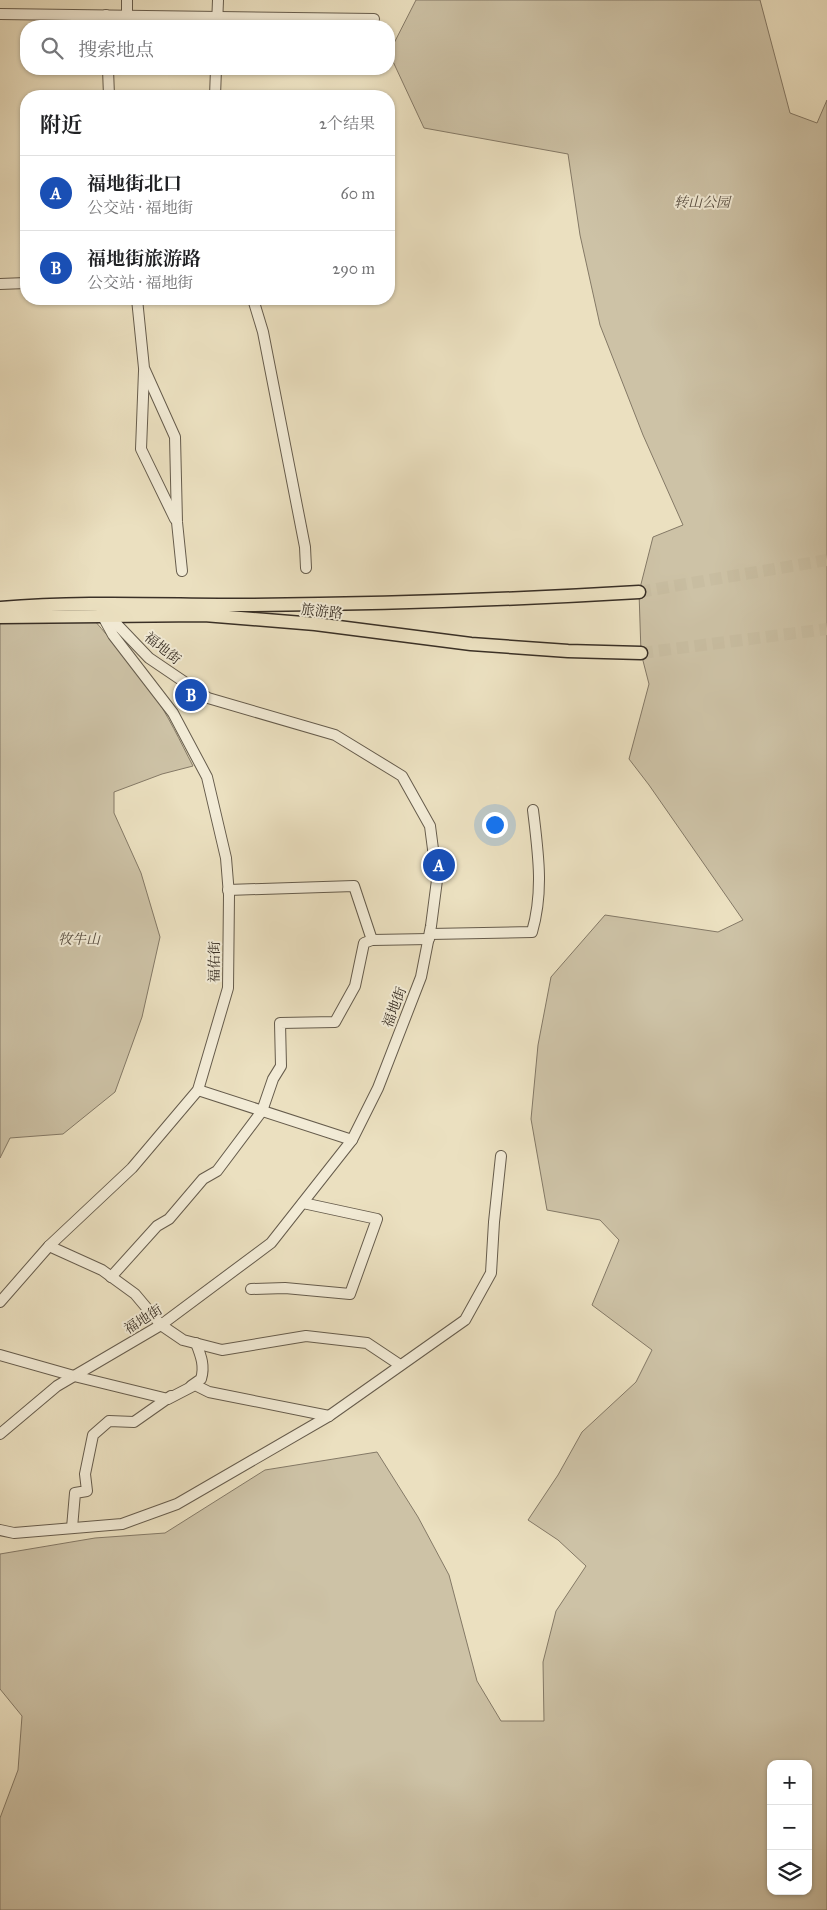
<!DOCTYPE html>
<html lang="zh">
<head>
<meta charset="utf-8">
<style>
  :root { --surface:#fff; --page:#f6f6f6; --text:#202124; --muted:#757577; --line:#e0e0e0; --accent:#ea580c }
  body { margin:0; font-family:"IM FELL Great Primer","Noto Serif SC",serif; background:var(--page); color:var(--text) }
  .controls { position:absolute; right:15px; bottom:15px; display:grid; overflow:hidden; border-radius:10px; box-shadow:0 1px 4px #0004 }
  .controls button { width:45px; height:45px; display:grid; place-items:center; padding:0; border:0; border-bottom:1px solid var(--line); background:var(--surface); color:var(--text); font:25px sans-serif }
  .you { position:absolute; left:494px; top:824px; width:18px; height:18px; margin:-12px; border:4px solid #fff; border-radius:50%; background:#1a73e8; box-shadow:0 0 0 8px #1a73e833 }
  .badge { display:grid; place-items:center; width:32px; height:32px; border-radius:50%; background:var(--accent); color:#fff; font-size:16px; font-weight:700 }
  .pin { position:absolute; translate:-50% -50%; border:2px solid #fff; box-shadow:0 1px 5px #0006 }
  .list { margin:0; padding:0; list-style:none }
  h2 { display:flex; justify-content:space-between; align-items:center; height:65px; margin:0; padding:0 20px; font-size:21px }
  h2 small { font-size:16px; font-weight:400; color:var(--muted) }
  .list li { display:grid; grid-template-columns:32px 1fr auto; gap:15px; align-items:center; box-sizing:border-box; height:75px; padding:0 20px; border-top:1px solid var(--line) }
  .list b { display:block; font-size:19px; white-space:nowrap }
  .list p { margin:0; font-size:16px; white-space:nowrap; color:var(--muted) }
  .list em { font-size:16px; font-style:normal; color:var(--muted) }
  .icon { flex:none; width:28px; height:28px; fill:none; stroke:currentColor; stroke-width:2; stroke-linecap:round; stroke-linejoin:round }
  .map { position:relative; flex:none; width:827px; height:1910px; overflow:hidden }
  .search { position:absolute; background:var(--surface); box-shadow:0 1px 4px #0004; left:20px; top:20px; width:375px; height:55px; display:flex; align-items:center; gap:12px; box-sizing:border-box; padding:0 18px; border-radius:20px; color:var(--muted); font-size:19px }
  .panel { position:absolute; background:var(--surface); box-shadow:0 1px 4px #0004; left:20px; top:90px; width:375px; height:215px; border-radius:20px }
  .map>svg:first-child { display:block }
</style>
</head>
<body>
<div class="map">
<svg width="827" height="1910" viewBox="0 0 827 1910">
  <rect width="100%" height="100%" fill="#ebe0c0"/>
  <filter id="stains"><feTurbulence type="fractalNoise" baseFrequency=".004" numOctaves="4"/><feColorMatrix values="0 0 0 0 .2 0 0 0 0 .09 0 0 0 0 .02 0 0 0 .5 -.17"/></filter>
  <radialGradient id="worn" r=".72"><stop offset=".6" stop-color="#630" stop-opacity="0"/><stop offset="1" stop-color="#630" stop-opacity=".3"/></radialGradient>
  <g fill="#cdc2a6" stroke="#847966" fill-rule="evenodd">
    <path d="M 416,0 L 760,0 L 790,113 L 817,123 L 827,100 L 827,1910 L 0,1910 L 0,1818 L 18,1770 L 22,1716 L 0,1689 L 0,1554 L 95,1538 L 165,1533 L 265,1470 L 377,1452 L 418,1517 L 449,1575 L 477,1681 L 501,1721 L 544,1721 L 543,1662 L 556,1611 L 586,1566 L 558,1540 L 528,1520 L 558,1475 L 582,1432 L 636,1382 L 652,1350 L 592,1305 L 619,1240 L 600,1220 L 547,1210 L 531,1119 L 538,1045 L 551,977 L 605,915 L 718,932 L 743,920 L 649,785 L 629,759 L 649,684 L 641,653 L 639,592 L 653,537 L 683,525 L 643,435 L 600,325 L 580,235 L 568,154 L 424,128 L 389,53 ZM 771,1764 L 808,1764 L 808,1891 L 771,1891 Z"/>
    <path d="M 0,620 L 94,620 C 114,643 134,666 152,692 C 168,715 180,741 193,766 L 162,774 L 114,792 L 114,813 L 141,873 L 160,937 L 142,1017 L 115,1092 L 63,1134 L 10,1138 L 0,1158 Z"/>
  </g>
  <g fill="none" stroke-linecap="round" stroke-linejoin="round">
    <g stroke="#c8bda1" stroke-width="12" stroke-dasharray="12 6" stroke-linecap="butt">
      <path d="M 639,592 L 827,560"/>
      <path d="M 641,653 L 827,629"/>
    </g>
    <defs>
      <g id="minor">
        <path d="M 127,0 L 127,16"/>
        <path d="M 0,14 L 374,19"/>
        <path d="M 106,15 L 106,26"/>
        <path d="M 217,26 L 218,0"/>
        <path d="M 108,69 L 109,96"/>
        <path d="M 215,96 L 216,69"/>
        <path d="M 0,284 L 26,283"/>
        <path d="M 137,299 L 144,368 L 175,437 L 177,522 L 182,571"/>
        <path d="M 253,299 L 263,332 L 305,547 L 306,568"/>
        <path d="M 144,371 L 141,449 L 175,519"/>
        <path d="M 228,890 L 354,886 L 372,940 L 429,939"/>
        <path d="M 430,934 L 532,932 C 544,891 538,852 533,810"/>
        <path d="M 198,1090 L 352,1140"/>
        <path d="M 49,1246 L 102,1270 L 135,1294 L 161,1325 L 183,1340 L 222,1350 L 306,1336 L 367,1343 L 400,1365"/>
        <path d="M 111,1277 L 157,1226 L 169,1219 L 203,1179 L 217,1171 L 262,1111 L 273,1079 L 281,1066 L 280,1023 L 335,1022 L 355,986 L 364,943 L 372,940"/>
        <path d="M 251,1289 L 285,1288 L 350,1294 L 377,1219 L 303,1203"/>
        <path d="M 0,1302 L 49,1246 L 132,1168 L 198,1090 L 228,988 L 229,895 L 226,858 L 207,777 L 173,713 L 113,635 L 101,613"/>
        <path d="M 0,1355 L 74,1376 L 168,1399 L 195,1385 L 209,1392 L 329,1416"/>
        <path d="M 191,1386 L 201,1379 C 205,1366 201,1356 196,1343"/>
        <path d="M 0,1434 L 57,1386 L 161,1325 L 271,1243 L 352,1140 L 378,1088 L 421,977 L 431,926 L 437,880 L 430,826 L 402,776 L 335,735 L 208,698 L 149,658 L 106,613"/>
        <path d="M 72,1528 L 75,1493 L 87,1491 L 85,1474 L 93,1435 L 109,1421 L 134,1422 L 171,1396"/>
        <path d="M 0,1530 L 14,1533 L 122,1524 L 177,1504 L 329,1416 L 465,1320 L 491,1273 L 494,1222 L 501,1156"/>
      </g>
      <g id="major">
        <path d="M 0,608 C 82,601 164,605 246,605 C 377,604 508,600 639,592"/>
        <path d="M 0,617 L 204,615 L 315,624 L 471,644 L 568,651 L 641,653"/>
      </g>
    </defs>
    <use href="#minor" stroke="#665c4c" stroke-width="12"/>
    <use href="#major" stroke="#3a3026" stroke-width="15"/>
    <use href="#minor" stroke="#f2ebd6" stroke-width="10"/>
    <use href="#major" stroke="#ebe0c0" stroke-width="12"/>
  </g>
  <g text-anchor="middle" stroke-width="4" stroke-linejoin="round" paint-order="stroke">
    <g font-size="14" font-style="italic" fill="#574d40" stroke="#f2ebd6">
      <text x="702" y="207">转山公园</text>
      <text x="79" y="944">牧牛山</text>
    </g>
    <g font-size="14" fill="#3a3026" stroke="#f2ebd6">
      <text transform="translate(322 611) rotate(6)" y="5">旅游路</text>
      <text transform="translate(163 648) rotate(39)" y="5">福地街</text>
      <text transform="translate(214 962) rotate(-89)" y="5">福佑街</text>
      <text transform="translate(394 1007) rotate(-69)" y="5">福地街</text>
      <text transform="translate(143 1319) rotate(-32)" y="5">福地街</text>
    </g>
  </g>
  <rect width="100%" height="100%" filter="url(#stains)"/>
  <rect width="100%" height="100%" fill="url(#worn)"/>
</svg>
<div class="controls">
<button>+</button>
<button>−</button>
<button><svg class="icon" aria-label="layers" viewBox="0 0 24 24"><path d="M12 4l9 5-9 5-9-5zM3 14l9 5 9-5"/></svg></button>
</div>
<div class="you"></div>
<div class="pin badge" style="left:439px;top:865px;background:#1a4fb4">A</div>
<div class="pin badge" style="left:191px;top:695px;background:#1a4fb4">B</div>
<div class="search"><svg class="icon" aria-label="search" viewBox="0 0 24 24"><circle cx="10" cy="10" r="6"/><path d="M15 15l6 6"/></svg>搜索地点</div>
<section class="panel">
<h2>附近<small>2个结果</small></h2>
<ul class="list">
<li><span class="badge" style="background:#1a4fb4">A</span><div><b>福地街北口</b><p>公交站 · 福地街</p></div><em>60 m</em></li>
<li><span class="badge" style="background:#1a4fb4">B</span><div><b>福地街旅游路</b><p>公交站 · 福地街</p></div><em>290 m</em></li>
</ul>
</section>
</div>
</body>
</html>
